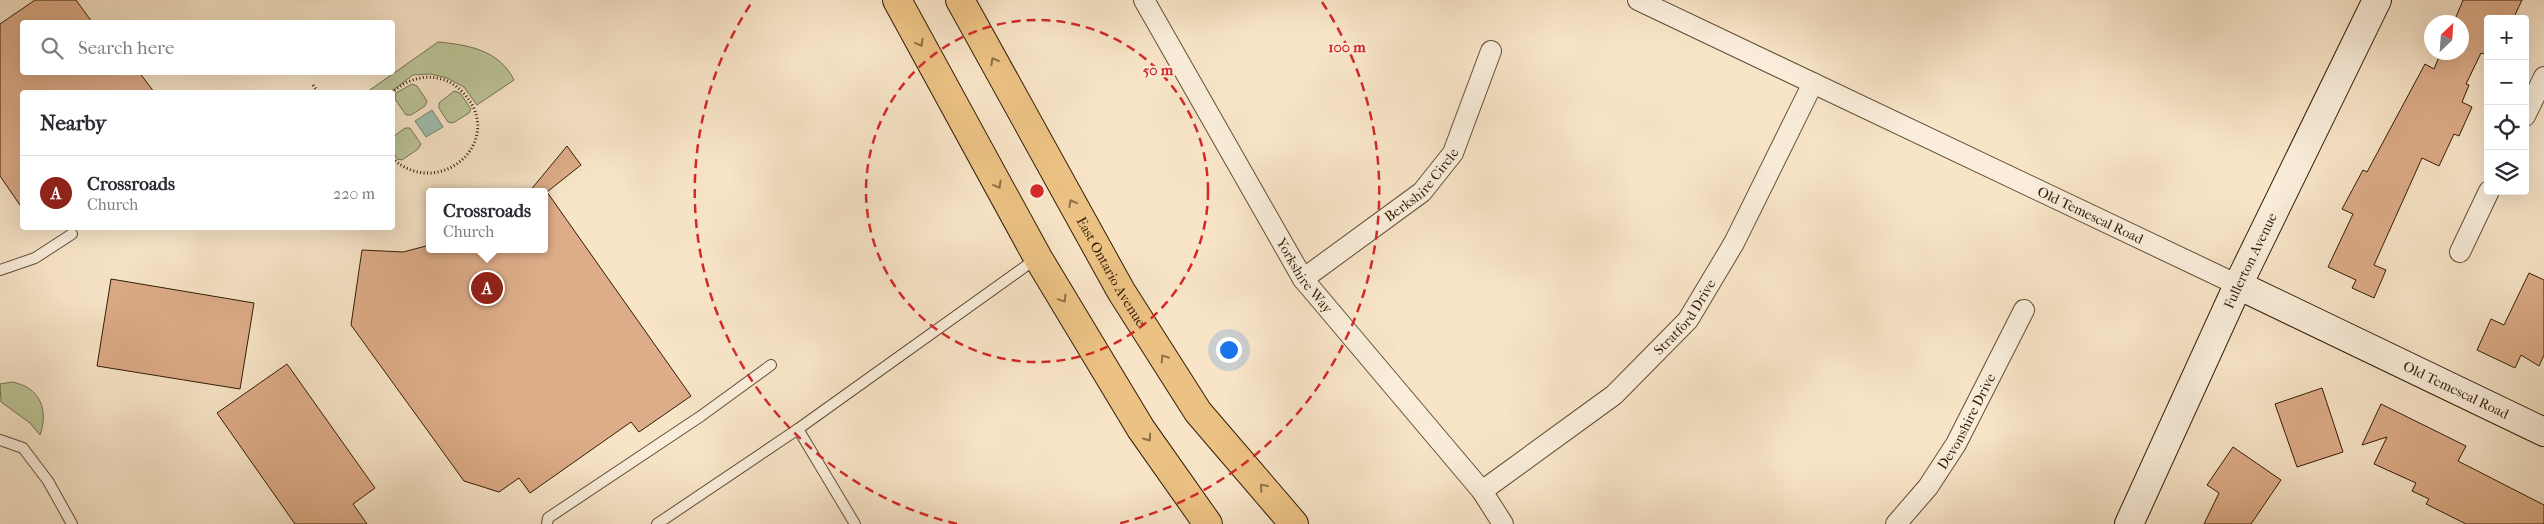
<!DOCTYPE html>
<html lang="en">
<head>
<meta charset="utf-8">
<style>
  :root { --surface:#fff; --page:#f7f7f7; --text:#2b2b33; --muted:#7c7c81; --line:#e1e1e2; --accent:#8f2418 }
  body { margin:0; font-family:"IM FELL French Canon",serif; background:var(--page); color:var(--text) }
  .controls { position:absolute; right:15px; top:15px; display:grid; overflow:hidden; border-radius:5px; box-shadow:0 5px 20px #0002 }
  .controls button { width:45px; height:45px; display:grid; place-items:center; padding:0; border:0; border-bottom:1px solid var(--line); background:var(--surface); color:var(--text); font:25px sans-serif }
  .compass { position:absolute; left:2424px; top:15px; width:45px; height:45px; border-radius:50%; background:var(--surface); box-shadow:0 5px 20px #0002; rotate:25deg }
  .you { position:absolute; left:1228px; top:349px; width:18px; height:18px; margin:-12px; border:4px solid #fff; border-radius:50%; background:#1a73e8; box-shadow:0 0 0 8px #1a73e833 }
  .badge { display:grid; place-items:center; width:32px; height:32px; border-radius:50%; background:var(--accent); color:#fff; font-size:16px; font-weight:700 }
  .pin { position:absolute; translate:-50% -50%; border:2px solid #fff; box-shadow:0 1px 5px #0006 }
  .popup { position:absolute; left:426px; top:188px; width:122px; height:65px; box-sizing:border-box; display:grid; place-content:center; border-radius:5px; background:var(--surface); filter:drop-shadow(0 1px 4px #0005); font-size:16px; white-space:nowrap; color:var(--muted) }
  .popup b { font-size:19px; color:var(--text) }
  .popup::after { content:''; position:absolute; left:50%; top:100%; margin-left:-10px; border:10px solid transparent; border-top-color:var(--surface) }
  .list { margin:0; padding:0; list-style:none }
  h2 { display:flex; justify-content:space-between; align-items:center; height:65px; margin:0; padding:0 20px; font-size:21px }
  h2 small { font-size:16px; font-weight:400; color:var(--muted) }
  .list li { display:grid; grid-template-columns:32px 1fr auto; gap:15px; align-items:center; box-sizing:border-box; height:75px; padding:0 20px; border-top:1px solid var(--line) }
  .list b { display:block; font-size:19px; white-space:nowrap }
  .list p { margin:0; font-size:16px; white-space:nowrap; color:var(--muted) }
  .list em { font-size:16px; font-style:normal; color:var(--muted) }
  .icon { flex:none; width:28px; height:28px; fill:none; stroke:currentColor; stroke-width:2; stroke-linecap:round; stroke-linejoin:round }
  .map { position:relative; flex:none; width:2544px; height:524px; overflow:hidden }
  .search { position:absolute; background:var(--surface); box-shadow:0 5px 20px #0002; left:20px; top:20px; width:375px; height:55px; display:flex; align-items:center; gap:12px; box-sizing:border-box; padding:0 18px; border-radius:5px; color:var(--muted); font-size:19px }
  .panel { position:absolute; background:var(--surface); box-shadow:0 5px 20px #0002; left:20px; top:90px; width:375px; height:140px; border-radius:5px }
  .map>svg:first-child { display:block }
</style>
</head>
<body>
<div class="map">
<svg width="2544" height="524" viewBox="0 0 2544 524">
  <rect width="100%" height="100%" fill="#f8e5c8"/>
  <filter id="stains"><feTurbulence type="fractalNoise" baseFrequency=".004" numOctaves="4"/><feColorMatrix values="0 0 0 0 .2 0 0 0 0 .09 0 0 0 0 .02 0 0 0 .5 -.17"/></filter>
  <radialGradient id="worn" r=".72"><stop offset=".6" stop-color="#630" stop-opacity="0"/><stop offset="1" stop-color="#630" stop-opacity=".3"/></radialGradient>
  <g fill="#bcc597" stroke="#77704e">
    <path d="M 438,42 C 469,45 499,50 514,80 L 477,105 L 464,87 L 447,78 L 431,74 L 413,75 L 391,92 L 367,92 Z"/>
    <path d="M 412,84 L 417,86 L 427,101 L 425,106 L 411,115 L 406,115 L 395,99 L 396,93 Z"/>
    <path d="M 454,91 L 460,93 L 471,109 L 469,113 L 453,123 L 448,122 L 439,108 L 439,103 Z"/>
    <path d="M 405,128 L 410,128 L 421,144 L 418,149 L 402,160 L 397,159 L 393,152 L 393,137 Z"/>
    <path d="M 12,382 C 40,387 49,410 40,435 L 30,423 L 1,402 L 0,384 Z"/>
  </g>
  <path fill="#9ebfb2" stroke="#737e6d" d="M 432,110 L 443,127 L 426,137 L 415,121 Z"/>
  <g fill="#ddac88" stroke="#321c06">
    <path d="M 35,0 L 76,0 L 92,22 L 22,22 L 22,72 L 139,72 L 154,92 L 22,92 L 22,208 L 0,176 L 0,24 Z"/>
    <path d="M 2463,0 L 2522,0 L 2513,19 L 2488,19 L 2488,55 L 2481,53 L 2466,84 L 2469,85 L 2462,102 L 2472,107 L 2459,136 L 2454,134 L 2439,166 L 2422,158 L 2374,265 L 2386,270 L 2374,298 L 2352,288 L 2356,280 L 2328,267 L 2353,214 L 2342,209 L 2363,170 L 2367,172 L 2425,64 L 2434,69 L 2441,52 L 2462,52 L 2462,22 L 2454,22 Z"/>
    <path d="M 567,146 L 581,165 L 547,192 L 691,396 L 639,432 L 631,422 L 530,493 L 519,478 L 499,492 L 464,481 L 351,325 L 362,250 L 403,252 L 430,245 L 430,249 L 544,249 L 544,192 L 529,192 Z"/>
    <path d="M 2529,273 L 2544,280 L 2544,355 L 2539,366 L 2521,355 L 2515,368 L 2477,350 L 2491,319 L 2504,325 Z"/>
    <path d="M 111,279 L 254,303 L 240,389 L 97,366 Z"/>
    <path d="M 287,364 L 375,488 L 353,504 L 367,524 L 295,524 L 217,413 Z"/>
    <path d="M 2322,388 L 2343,452 L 2297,467 L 2275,404 Z"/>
    <path d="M 2381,404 L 2466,446 L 2458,461 L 2544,505 L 2544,524 L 2466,524 L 2426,504 L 2429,499 L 2412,491 L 2416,483 L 2374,464 L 2387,437 L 2362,445 Z"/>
    <path d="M 2233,447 L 2281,480 L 2251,524 L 2204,524 L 2219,493 L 2207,485 Z"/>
  </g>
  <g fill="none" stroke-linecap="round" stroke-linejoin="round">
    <defs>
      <g id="lane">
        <path d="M 0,270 L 35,258 L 72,234"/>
        <path d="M 0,440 L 23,448 L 48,481 L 72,524"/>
        <path d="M 547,524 L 548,518 L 701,416 L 771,365"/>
        <path d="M 657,524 L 798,429"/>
        <path d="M 855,524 L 798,429 L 1037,258"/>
      </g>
      <g id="street">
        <path id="s1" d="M 1144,0 L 1303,279 L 1482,491 L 1503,524"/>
        <path id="s2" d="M 1638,0 L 2238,285"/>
        <path d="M 2525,116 L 2544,77"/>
        <path d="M 2460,252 L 2489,191"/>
        <path id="s3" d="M 1303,279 L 1422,192 L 1453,153 L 1491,51"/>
        <path id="s4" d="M 1482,491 L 1614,395 L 1688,320 L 1734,243 L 1813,83"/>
        <path id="s5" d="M 1896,524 L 1928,487 L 1956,444 L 2024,310"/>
      </g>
      <g id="secondary">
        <path id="s6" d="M 2238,285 L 2544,432"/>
        <path id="s7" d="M 2129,524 L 2238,285 L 2377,0"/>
      </g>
      <g id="primary">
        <path d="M 897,0 L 1038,258 L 1141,429 L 1208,524"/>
        <path id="s8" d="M 960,0 L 1121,291 L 1198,412 L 1294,524"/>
      </g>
    </defs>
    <use href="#lane" stroke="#644e36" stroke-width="12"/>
    <use href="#street" stroke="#644e36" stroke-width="22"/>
    <use href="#secondary" stroke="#321c06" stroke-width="30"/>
    <use href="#primary" stroke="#321c06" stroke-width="30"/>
    <g stroke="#321c06" stroke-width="3" stroke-dasharray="1 2.5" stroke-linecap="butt">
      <path d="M 313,85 L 318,92"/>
      <path d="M 392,93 C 404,81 421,75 437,78 C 449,80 459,87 466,96 C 505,143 438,201 392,158"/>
    </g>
    <use href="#lane" stroke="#faeedb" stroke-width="10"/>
    <use href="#street" stroke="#faeedb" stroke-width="20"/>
    <use href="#secondary" stroke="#faeedb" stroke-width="28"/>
    <use href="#primary" stroke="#ecc284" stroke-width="28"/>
  </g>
  <defs><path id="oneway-chevron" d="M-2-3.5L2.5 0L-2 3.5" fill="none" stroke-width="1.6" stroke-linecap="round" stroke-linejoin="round" transform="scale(1.25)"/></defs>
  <g stroke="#8f6f45">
    <use href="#oneway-chevron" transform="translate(920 43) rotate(61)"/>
    <use href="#oneway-chevron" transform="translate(994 61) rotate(-119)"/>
    <use href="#oneway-chevron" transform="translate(998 185) rotate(61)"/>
    <use href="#oneway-chevron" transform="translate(1072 203) rotate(-119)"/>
    <use href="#oneway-chevron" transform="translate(1063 299) rotate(59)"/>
    <use href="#oneway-chevron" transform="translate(1164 358) rotate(-123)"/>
    <use href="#oneway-chevron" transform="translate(1148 438) rotate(55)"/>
    <use href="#oneway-chevron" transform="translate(1263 487) rotate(-131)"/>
  </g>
  <g fill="none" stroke="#d62828" stroke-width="2.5" stroke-dasharray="9 6">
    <circle cx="1037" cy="191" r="171"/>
    <path d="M957 524A342 342 0 0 1 752 2M1322 2A342 342 0 0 1 1117 524"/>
  </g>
  <g text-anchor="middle" stroke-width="4" stroke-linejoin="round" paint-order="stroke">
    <g font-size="14" fill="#321c06" stroke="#faeedb">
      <text dy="5" stroke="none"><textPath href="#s3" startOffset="152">Berkshire Circle</textPath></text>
      <text dy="5" stroke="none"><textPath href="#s2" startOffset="501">Old Temescal Road</textPath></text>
      <text dy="5" stroke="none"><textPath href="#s7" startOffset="290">Fullerton Avenue</textPath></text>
      <text dy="5" stroke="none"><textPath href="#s8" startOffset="311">East Ontario Avenue</textPath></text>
      <text dy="5" stroke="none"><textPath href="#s1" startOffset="319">Yorkshire Way</textPath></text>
      <text dy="5" stroke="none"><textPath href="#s4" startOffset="269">Stratford Drive</textPath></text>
      <text dy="5" stroke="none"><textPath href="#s6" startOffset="242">Old Temescal Road</textPath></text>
      <text dy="5" stroke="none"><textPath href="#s5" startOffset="125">Devonshire Drive</textPath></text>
    </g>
  </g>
  <circle cx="1037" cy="191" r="8" fill="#d62828" stroke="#faeedb" stroke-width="2.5"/>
  <g font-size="15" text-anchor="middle" font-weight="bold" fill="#d62828" stroke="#faeedb" stroke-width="4" stroke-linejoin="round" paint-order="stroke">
    <text x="1347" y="52">100 m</text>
    <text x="1158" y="75">50 m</text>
  </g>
  <rect width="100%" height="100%" filter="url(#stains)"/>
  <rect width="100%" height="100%" fill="url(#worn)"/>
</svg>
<div class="controls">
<button>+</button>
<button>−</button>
<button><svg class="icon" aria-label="locate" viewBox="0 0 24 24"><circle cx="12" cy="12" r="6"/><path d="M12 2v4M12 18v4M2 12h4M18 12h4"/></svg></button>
<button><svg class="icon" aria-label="layers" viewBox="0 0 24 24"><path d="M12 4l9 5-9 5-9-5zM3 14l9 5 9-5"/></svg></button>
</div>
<svg class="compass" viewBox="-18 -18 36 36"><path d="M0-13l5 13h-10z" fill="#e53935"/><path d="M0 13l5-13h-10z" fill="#7c7c81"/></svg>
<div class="you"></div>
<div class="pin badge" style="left:487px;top:288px">A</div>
<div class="popup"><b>Crossroads</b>Church</div>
<div class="search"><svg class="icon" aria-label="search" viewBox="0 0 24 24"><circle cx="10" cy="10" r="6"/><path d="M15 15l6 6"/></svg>Search here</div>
<section class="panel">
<h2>Nearby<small></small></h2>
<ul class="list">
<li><span class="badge">A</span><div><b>Crossroads</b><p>Church</p></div><em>220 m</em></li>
</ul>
</section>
</div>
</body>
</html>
